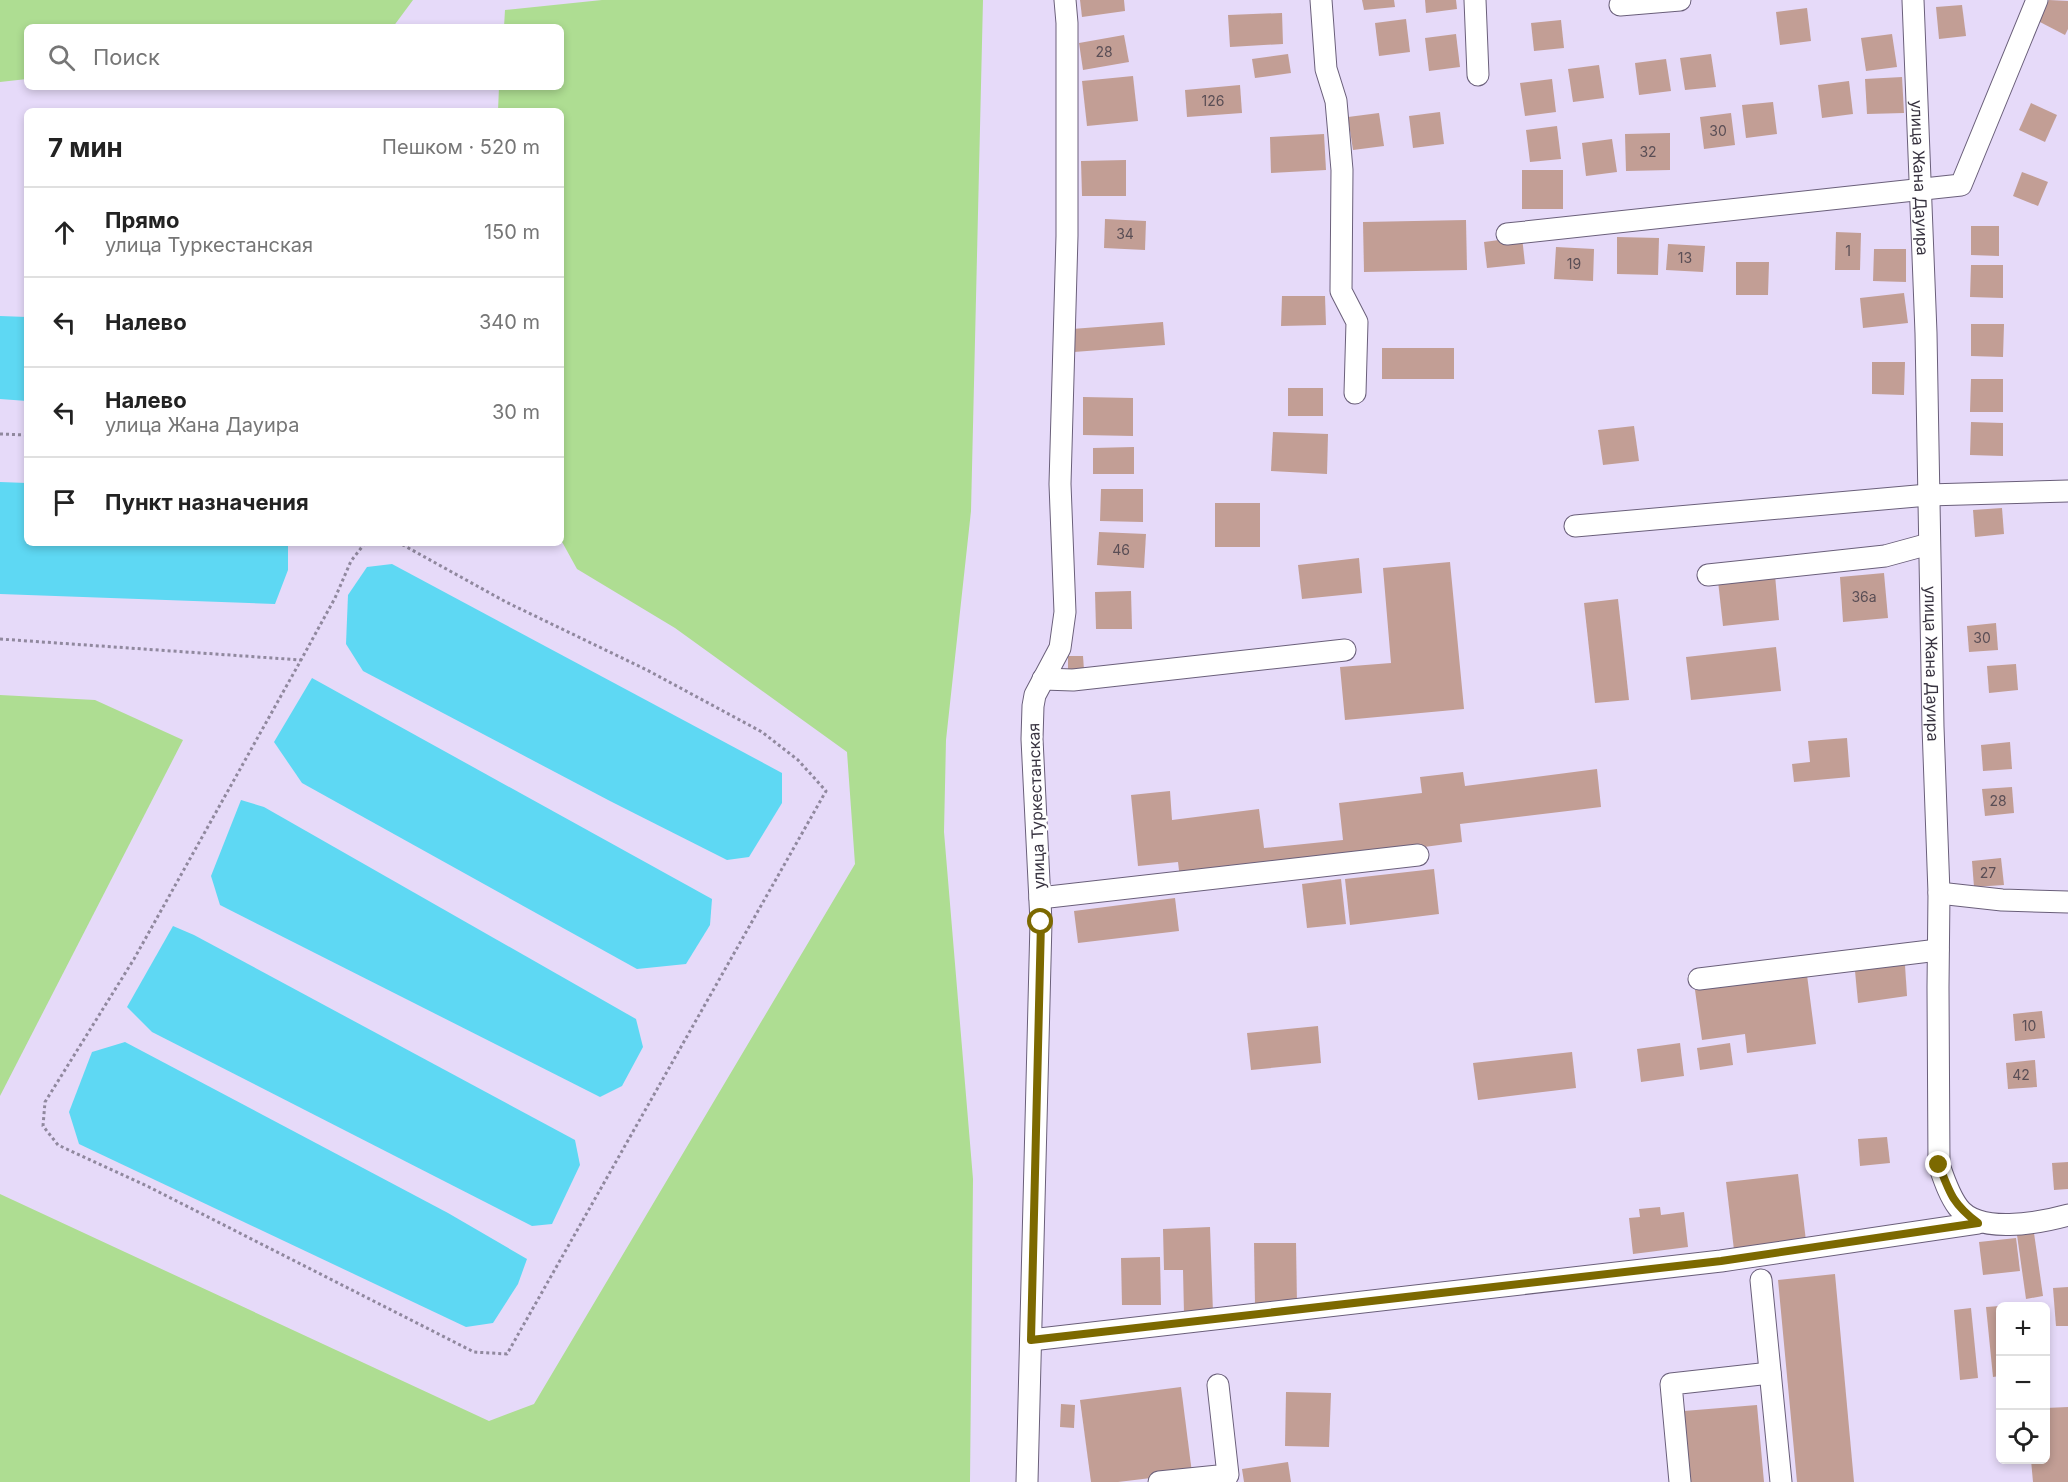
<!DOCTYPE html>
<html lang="ru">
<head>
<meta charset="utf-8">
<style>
  :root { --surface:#fff; --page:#f6f6f6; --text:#222; --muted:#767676; --line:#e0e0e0 }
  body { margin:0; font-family:Inter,sans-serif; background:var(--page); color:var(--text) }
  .controls { position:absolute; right:18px; bottom:18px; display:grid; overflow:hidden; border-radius:9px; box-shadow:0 3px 9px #0003 }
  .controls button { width:54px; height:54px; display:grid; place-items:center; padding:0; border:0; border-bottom:2px solid var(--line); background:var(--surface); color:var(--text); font:30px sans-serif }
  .stop { position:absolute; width:18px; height:18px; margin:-14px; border:4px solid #7c6900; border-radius:50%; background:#fff }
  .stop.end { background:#7c6900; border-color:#fff; box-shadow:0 2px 6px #0008 }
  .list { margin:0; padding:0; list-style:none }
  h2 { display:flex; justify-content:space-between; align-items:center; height:78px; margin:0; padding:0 24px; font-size:26px }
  h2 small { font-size:20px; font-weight:400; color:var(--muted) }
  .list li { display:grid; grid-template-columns:39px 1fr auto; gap:18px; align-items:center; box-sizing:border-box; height:90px; padding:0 24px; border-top:2px solid var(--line) }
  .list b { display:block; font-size:22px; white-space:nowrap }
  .list p { margin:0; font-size:20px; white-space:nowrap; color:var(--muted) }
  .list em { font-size:20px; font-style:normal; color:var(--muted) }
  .icon { flex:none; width:33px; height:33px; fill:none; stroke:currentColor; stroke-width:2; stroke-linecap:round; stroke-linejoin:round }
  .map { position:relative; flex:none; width:2068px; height:1482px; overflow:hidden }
  .search { position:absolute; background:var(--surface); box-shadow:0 3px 9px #0003; left:24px; top:24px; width:540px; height:66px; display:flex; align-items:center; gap:15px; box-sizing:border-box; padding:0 21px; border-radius:9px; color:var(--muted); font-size:22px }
  .panel { position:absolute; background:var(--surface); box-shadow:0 3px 9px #0003; left:24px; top:108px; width:540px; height:438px; border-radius:9px }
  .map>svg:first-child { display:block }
</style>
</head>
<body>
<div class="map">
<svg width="2068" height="1482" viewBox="0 0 2068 1482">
  <rect width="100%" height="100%" fill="#e6daf9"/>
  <g fill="#aedd92">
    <path d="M 0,0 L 413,0 L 393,27 L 27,27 L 27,79 L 0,82 Z"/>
    <path d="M 602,0 L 983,0 L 971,511 L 946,740 L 944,832 L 973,1179 L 970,1482 L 0,1482 L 0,1194 L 489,1421 L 534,1404 L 855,864 L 847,752 L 675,628 L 577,569 L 561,540 L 561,111 L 498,111 L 499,87 L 561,87 L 561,27 L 504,27 L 505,10 Z"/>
    <path d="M 0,695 L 95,700 L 183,740 L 0,1096 Z"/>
  </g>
  <g fill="#5ed8f3">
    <path d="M 0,316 L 27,317 L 27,401 L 0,399 Z"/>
    <path d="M 0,482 L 27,483 L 27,543 L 288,543 L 288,570 L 275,604 L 0,594 Z"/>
    <path d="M 392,564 L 782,773 L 782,803 L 749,857 L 727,860 L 610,801 L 363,671 L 346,644 L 348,595 L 367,567 Z"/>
    <path d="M 312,678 L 712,899 L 710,925 L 686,964 L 637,969 L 302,783 L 274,742 Z"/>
    <path d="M 241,800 L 264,807 L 636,1019 L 643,1047 L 622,1086 L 600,1097 L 220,905 L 211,876 Z"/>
    <path d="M 173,926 L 194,935 L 575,1140 L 580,1165 L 552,1224 L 532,1226 L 152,1032 L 127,1007 Z"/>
    <path d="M 125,1042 L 448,1213 L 527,1259 L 518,1284 L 493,1323 L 466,1327 L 79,1144 L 69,1112 L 92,1052 Z"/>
  </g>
  <g fill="#c29e95">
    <path d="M 1080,0 L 1124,0 L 1125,11 L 1082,17 Z"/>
    <path d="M 1362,0 L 1394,0 L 1395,7 L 1364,10 Z"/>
    <path d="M 1425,0 L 1456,0 L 1457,9 L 1426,13 Z"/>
    <path d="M 2049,0 L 2068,1 L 2068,29 L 2065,35 L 2038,21 Z"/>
    <path d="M 1962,5 L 1966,36 L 1939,39 L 1936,7 Z"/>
    <path d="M 1807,8 L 1811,41 L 1780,45 L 1776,12 Z"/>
    <path d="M 1282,13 L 1283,44 L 1230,47 L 1228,15 Z"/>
    <path d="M 1406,19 L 1410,52 L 1379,56 L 1375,23 Z"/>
    <path d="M 1561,20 L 1564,48 L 1534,51 L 1531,23 Z"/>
    <path d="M 1456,34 L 1460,67 L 1429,71 L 1425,38 Z"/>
    <path d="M 1892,34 L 1897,67 L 1866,71 L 1861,38 Z"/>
    <path d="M 1124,35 L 1129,62 L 1083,70 L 1079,43 Z"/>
    <path d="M 1288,54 L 1291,73 L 1255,78 L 1252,59 Z"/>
    <path d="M 1711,54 L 1716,87 L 1685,90 L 1680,58 Z"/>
    <path d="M 1666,59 L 1671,91 L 1639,95 L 1635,63 Z"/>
    <path d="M 1599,65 L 1604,98 L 1573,102 L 1568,69 Z"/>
    <path d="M 1133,76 L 1138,121 L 1087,126 L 1082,81 Z"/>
    <path d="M 1902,77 L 1904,113 L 1867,114 L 1865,79 Z"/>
    <path d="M 1552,79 L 1556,112 L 1525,116 L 1520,83 Z"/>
    <path d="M 1849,81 L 1853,114 L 1822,118 L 1818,85 Z"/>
    <path d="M 1240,85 L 1242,113 L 1187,117 L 1185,90 Z"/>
    <path d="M 1773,102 L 1777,134 L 1746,138 L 1742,105 Z"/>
    <path d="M 2031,103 L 2057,115 L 2045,142 L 2019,130 Z"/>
    <path d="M 1440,112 L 1444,144 L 1413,148 L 1409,116 Z"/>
    <path d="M 1379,113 L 1384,146 L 1353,150 L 1348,117 Z"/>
    <path d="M 1731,113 L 1735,145 L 1704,149 L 1700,117 Z"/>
    <path d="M 1557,126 L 1561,159 L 1530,162 L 1526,130 Z"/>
    <path d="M 1670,133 L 1670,170 L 1626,171 L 1625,134 Z"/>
    <path d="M 1324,134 L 1326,170 L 1271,173 L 1270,137 Z"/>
    <path d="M 1612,139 L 1617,172 L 1586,176 L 1582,143 Z"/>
    <path d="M 1126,160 L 1126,196 L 1082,196 L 1081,161 Z"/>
    <rect x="1522" y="170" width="41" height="39"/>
    <path d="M 2022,172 L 2048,182 L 2038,206 L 2013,196 Z"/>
    <path d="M 1105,219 L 1146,221 L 1145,250 L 1104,248 Z"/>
    <path d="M 1466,220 L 1467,270 L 1364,272 L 1363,222 Z"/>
    <path d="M 1971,226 L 1999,226 L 1999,256 L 1971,255 Z"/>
    <path d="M 1836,232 L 1861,233 L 1860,270 L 1835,270 Z"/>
    <path d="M 1522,237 L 1525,264 L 1487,268 L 1484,242 Z"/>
    <path d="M 1617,237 L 1659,238 L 1658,275 L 1617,274 Z"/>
    <path d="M 1668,244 L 1705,246 L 1703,272 L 1666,270 Z"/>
    <path d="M 1556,247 L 1594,249 L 1593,281 L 1554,279 Z"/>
    <path d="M 1874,249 L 1906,249 L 1906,282 L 1873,281 Z"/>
    <path d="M 1736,262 L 1769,262 L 1768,295 L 1736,295 Z"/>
    <path d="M 1971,265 L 2003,265 L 2003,298 L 1970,297 Z"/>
    <path d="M 1904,293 L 1908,323 L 1863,328 L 1860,298 Z"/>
    <path d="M 1282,296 L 1325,296 L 1326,325 L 1281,326 Z"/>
    <path d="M 1163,322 L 1165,345 L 1074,352 L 1072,329 Z"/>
    <path d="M 1971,324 L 2004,324 L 2003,357 L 1971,356 Z"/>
    <rect x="1382" y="348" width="72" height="31"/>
    <path d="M 1872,362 L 1905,362 L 1904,395 L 1872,394 Z"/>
    <path d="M 1971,379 L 2003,379 L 2003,412 L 1970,412 Z"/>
    <rect x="1288" y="388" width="35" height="28"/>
    <path d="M 1083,397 L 1133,398 L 1133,436 L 1083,435 Z"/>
    <path d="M 1971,422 L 2003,423 L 2003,456 L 1970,455 Z"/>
    <path d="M 1634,426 L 1639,461 L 1603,465 L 1598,430 Z"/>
    <path d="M 1273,432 L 1328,434 L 1327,474 L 1271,471 Z"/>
    <path d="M 1134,447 L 1134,474 L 1093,474 L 1093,448 Z"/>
    <path d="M 1101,489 L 1143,489 L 1143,522 L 1100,521 Z"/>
    <rect x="1215" y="503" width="45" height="44"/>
    <path d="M 2002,508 L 2004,534 L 1975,537 L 1973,510 Z"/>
    <path d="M 1099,532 L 1146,534 L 1144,568 L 1097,565 Z"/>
    <path d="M 1359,558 L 1362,593 L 1302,599 L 1298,565 Z"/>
    <path d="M 1450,562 L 1464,709 L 1345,720 L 1340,667 L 1391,663 L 1383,568 Z"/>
    <path d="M 1884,573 L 1888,618 L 1843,622 L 1840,577 Z"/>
    <path d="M 1775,575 L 1779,620 L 1723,626 L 1718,581 Z"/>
    <path d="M 1131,591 L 1132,629 L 1096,629 L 1095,592 Z"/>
    <path d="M 1618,599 L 1629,700 L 1595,703 L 1584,603 Z"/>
    <path d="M 1996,623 L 1998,650 L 1969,652 L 1967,626 Z"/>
    <path d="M 1776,647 L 1781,691 L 1691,700 L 1686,657 Z"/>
    <path d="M 1068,656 L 1083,656 L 1084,670 L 1068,671 Z"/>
    <path d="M 2016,664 L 2018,690 L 1989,693 L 1987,666 Z"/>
    <path d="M 1847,738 L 1850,777 L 1794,782 L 1792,764 L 1810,762 L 1808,741 Z"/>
    <path d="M 2010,742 L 2012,769 L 1983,771 L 1981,745 Z"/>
    <path d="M 1597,769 L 1601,807 L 1460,824 L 1462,842 L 1180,879 L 1178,862 L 1138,866 L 1131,795 L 1170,791 L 1172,820 L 1259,809 L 1264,848 L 1343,840 L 1339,803 L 1422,793 L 1420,777 L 1463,772 L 1465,786 Z"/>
    <path d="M 2012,787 L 2014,813 L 1985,816 L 1982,789 Z"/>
    <path d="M 2001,858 L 2004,885 L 1974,887 L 1972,861 Z"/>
    <path d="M 1434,869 L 1439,914 L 1350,925 L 1345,879 Z"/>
    <path d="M 1341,879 L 1346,924 L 1307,928 L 1302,884 Z"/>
    <path d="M 1175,898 L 1179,931 L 1078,943 L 1074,911 Z"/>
    <path d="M 1905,965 L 1907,996 L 1858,1003 L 1855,971 Z"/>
    <path d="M 1807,975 L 1816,1044 L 1747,1053 L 1745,1034 L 1702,1040 L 1695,990 Z"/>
    <path d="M 2042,1011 L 2045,1038 L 2015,1041 L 2013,1014 Z"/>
    <path d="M 1318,1026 L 1321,1063 L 1251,1070 L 1247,1033 Z"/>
    <path d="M 1680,1043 L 1684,1076 L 1641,1082 L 1637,1049 Z"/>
    <path d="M 1730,1043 L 1733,1065 L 1700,1070 L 1697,1048 Z"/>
    <path d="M 1572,1052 L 1576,1088 L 1478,1100 L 1473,1063 Z"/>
    <path d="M 2035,1060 L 2037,1087 L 2008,1089 L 2006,1063 Z"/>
    <path d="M 1887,1137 L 1890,1163 L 1860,1166 L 1858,1139 Z"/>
    <path d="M 2068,1162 L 2068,1189 L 2054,1190 L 2052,1163 Z"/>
    <path d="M 1798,1174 L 1806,1241 L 1734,1250 L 1726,1182 Z"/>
    <path d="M 1660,1207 L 1661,1215 L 1684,1212 L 1688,1247 L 1633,1254 L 1629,1218 L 1640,1217 L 1639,1209 Z"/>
    <path d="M 1210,1227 L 1213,1313 L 1184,1314 L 1183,1270 L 1164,1270 L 1163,1229 Z"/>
    <path d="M 2034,1233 L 2043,1296 L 2026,1299 L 2017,1235 Z"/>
    <path d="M 2016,1238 L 2020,1271 L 1983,1275 L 1979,1242 Z"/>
    <path d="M 1254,1243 L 1296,1243 L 1297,1304 L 1255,1304 Z"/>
    <path d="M 1160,1257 L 1161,1305 L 1122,1305 L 1121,1258 Z"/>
    <path d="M 1835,1274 L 1854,1482 L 1797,1482 L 1778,1280 Z"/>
    <path d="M 2068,1287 L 2068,1326 L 2056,1326 L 2053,1288 Z"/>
    <path d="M 2000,1306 L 2000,1376 L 1993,1377 L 1986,1307 Z"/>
    <path d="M 1971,1308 L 1978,1378 L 1960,1380 L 1954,1310 Z"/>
    <path d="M 1181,1387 L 1192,1473 L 1118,1482 L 1091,1482 L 1080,1400 Z"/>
    <path d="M 1286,1392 L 1331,1393 L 1329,1447 L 1285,1446 Z"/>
    <path d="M 1061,1404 L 1075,1405 L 1074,1428 L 1060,1427 Z"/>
    <path d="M 1757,1405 L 1764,1482 L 1690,1482 L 1684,1411 Z"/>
    <path d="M 2068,1407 L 2068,1482 L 2033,1482 L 2031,1460 L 2046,1460 L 2046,1408 Z"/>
    <path d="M 1288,1462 L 1291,1482 L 1244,1482 L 1242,1469 Z"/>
  </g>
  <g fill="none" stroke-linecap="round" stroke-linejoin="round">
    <defs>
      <g id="minor">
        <path d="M 1321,0 L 1326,69 L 1336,101 L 1342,170 L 1341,291 L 1357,322 L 1355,393"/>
        <path d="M 1475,0 L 1478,75"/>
        <path id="s1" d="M 1913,0 L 1926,333 L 1933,727 L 1939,893 L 1938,987 L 1939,1165 C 1944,1179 1949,1195 1958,1207 C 1978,1235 2039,1223 2068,1215"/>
        <path d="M 1620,5 L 1680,0"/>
        <path d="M 1507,234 L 1961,185 L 2037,0"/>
        <path d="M 1575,526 L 1928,495 L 2068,491"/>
        <path d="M 1708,575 L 1885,556 L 1929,544"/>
        <path d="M 1043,679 L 1073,680 L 1345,650"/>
        <path d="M 1939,893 L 2002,900 L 2068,902"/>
        <path d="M 1040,898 L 1418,855"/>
        <path d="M 1699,979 L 1938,950"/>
        <path d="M 1761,1280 L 1781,1482"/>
        <path d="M 1031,1340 L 1721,1261 L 1978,1223"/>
        <path d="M 1027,1482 L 1041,922 L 1032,739 L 1033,706 L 1035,695 L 1060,648 L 1065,612 L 1060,484 L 1067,236 L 1067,23 L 1065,0"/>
        <path d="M 1159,1482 L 1228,1475 L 1218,1385"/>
        <path d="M 1680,1482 L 1671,1384 L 1770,1373"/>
      </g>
    </defs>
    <use href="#minor" stroke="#6a5f7a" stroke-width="23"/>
    <g stroke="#90889e" stroke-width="3" stroke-dasharray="3 3" stroke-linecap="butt">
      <path d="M 0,434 L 27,435"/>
      <path d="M 365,543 L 351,561 L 335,598 L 301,660 L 134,959 L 45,1102 L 43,1126 L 58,1145 L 149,1187 L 474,1352 L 507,1354 L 826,791 L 798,760 L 762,732 L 647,670 L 506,602 L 403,545 L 391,543"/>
      <path d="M 0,639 L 301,660"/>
    </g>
    <use href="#minor" stroke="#fff" stroke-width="21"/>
  </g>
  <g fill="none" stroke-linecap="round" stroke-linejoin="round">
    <path stroke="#7c6900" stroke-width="8" d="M 1041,922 L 1031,1340 L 1721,1261 L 1978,1223 C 1953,1204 1950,1194 1939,1165"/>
  </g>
  <g text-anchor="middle" stroke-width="5" stroke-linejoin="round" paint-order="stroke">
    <g font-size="14" fill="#5a4e55">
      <text x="1104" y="57">28</text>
      <text x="1213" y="106">126</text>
      <text x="1718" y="136">30</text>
      <text x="1648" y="157">32</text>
      <text x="1125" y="239">34</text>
      <text x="1848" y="256">1</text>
      <text x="1685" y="263">13</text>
      <text x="1574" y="269">19</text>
      <text x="1121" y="555">46</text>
      <text x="1864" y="602">36а</text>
      <text x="1982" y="643">30</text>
      <text x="1998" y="806">28</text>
      <text x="1988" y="878">27</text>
      <text x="2029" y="1031">10</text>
      <text x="2021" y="1080">42</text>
    </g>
    <g font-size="16" fill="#383340" stroke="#fff">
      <text dy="6" stroke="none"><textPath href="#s1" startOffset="178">улица Жана Дауира</textPath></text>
      <text dy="6" stroke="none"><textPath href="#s1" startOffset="664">улица Жана Дауира</textPath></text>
      <text transform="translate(1036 806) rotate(-92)" y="6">улица Туркестанская</text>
    </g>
  </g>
</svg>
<div class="controls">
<button>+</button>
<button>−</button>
<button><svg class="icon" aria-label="locate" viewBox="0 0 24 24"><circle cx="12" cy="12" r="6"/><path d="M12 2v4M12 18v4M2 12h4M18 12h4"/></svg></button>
</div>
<div class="stop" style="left:1041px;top:922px"></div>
<div class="stop end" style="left:1939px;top:1165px"></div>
<div class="search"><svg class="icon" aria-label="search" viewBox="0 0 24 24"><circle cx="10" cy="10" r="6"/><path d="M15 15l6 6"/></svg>Поиск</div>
<section class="panel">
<h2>7 мин<small>Пешком · 520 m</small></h2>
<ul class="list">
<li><svg class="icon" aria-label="ahead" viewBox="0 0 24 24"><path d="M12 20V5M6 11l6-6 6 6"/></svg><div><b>Прямо</b><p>улица Туркестанская</p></div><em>150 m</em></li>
<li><svg class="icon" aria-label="left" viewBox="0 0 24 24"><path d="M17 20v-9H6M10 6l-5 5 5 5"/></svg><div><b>Налево</b></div><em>340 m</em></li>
<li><svg class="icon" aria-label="left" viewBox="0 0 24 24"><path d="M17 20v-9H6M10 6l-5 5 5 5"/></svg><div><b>Налево</b><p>улица Жана Дауира</p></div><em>30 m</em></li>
<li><svg class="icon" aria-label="arrive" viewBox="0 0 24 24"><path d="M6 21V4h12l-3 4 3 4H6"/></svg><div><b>Пункт назначения</b></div></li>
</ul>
</section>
</div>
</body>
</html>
